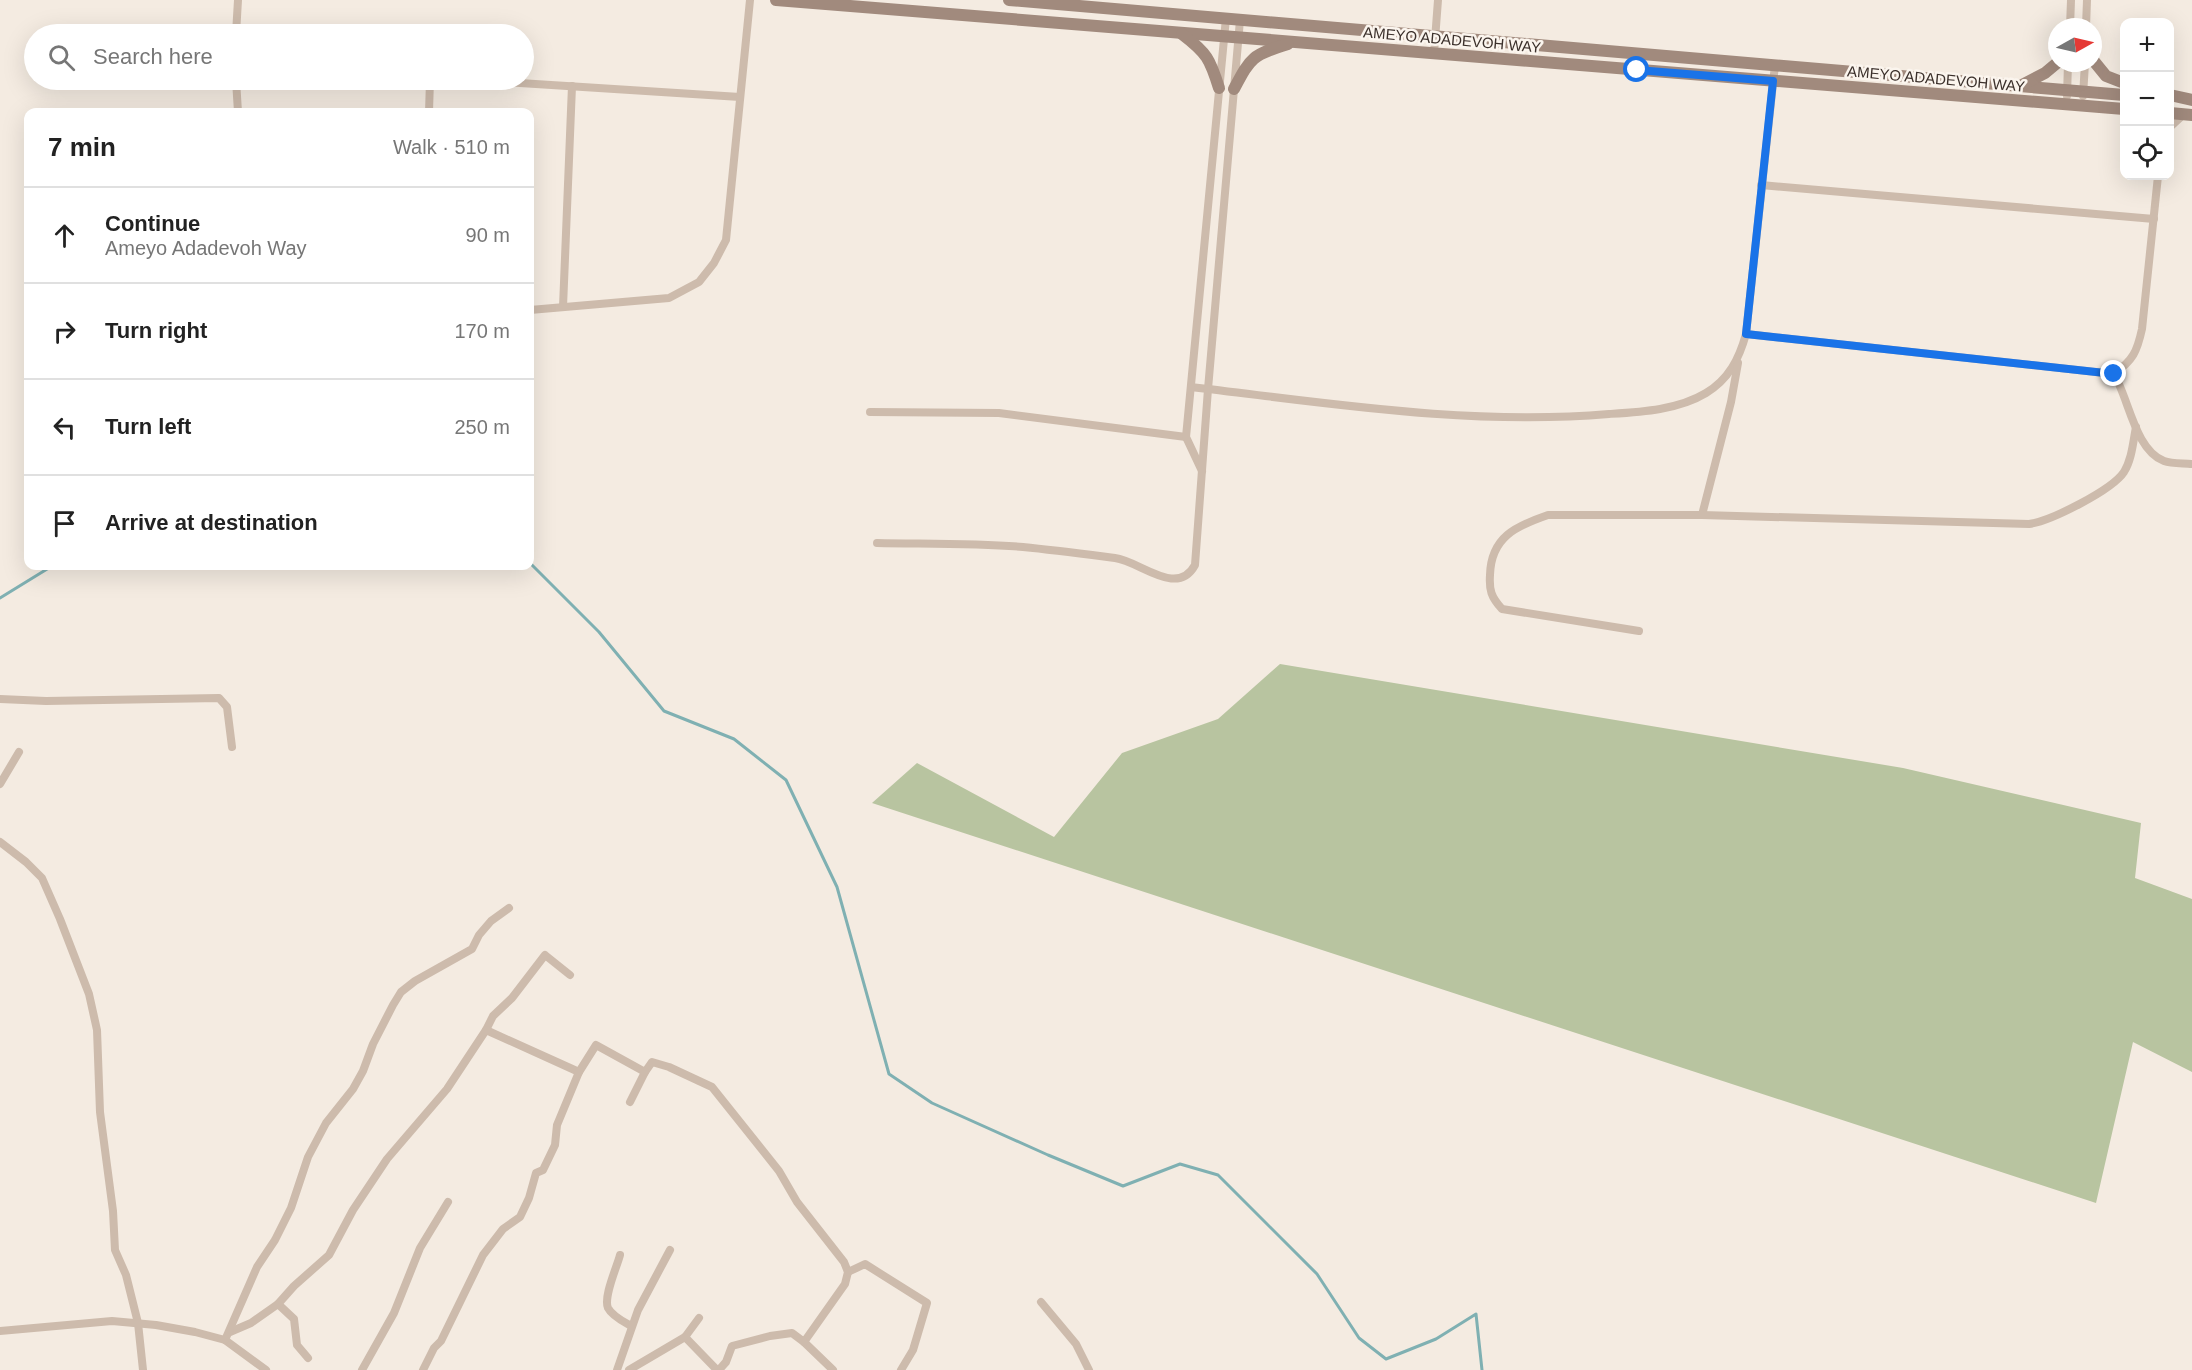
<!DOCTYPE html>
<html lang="en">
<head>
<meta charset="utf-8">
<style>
  :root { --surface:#fff; --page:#f2f2f2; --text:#222; --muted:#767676; --line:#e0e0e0 }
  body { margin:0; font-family:Arial,sans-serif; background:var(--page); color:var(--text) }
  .controls { position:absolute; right:18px; top:18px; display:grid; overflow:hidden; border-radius:12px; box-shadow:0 6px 24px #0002 }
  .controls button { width:54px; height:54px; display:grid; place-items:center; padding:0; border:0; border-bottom:2px solid var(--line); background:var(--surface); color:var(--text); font:30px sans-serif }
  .compass { position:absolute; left:2048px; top:18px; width:54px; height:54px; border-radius:50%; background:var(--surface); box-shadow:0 6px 24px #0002; rotate:82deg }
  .stop { position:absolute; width:18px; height:18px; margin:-14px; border:4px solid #1a73e8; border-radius:50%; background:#fff }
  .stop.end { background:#1a73e8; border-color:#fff; box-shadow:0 2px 6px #0008 }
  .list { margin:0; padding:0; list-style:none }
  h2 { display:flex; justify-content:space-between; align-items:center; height:78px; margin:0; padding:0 24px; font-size:26px }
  h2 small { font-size:20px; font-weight:400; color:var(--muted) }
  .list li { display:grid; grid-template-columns:39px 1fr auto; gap:18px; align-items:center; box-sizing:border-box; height:96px; padding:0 24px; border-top:2px solid var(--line) }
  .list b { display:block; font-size:22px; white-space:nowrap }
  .list p { margin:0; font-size:20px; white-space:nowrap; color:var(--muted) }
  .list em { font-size:20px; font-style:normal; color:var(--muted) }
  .icon { flex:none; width:33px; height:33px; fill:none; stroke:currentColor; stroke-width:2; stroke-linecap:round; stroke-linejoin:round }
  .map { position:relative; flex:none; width:2192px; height:1370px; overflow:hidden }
  .search { position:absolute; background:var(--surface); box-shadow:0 6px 24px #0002; left:24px; top:24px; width:510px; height:66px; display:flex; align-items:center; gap:15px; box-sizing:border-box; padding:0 21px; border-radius:33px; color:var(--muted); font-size:22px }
  .panel { position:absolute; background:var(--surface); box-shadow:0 6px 24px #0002; left:24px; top:108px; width:510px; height:462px; border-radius:12px }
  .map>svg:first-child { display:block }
</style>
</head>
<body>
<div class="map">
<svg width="2192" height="1370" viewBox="0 0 2192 1370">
  <rect width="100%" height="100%" fill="#f4ebe1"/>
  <path fill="#b8c4a0" d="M 1280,664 L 1903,768 L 2141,823 L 2135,878 L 2192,899 L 2192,1072 L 2133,1042 L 2096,1203 L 872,803 L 917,763 L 1054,837 L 1122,753 L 1218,719 Z"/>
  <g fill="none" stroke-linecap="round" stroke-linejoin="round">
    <g stroke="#7fb0b2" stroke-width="3">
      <path d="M 530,563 L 599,632 L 664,711 L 734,739 L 786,780 L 837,887 L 889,1074 L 932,1103 L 1048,1155 L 1123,1186 L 1180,1164 L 1218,1175 L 1317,1274 L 1359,1338 L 1386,1359 L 1436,1339 L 1476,1314 L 1482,1370"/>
      <path d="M 0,598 L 52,566"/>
    </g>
    <g stroke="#cdbbac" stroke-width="8">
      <path d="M 2070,27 L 2071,0"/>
      <path d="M 2086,27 L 2087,0"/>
      <path d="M 236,34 L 238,0"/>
      <path d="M 1434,53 L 1438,0"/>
      <path d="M 236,80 L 238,112"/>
      <path d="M 471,80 L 740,97"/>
      <path d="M 2067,96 L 2068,63"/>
      <path d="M 2083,96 L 2085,63"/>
      <path d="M 429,112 L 430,80"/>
      <path d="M 2170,127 L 2184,114"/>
      <path d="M 1761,185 L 2154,219"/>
      <path d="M 563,307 L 572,86"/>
      <path d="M 530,310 L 669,298 L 699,282 L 714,263 L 726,240 L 750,0"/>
      <path d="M 1746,334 L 2114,374 C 2133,360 2137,352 2142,329 L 2158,176"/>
      <path d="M 2114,374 C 2129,399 2135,450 2164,461 C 2172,464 2184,463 2192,464"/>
      <path d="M 1191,387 C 1329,403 1469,426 1609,414 C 1641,412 1678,410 1706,393 C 1729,379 1739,359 1746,334 L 1775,65"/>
      <path d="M 870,412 L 999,413 L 1186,437"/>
      <path d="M 1202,471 L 1186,437 L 1226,18"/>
      <path d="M 1702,515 L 1731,402 L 1738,363"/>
      <path d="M 877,543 C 925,544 975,543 1023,547 C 1054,550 1084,554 1115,558 C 1140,561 1177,598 1195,565 L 1208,389 L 1240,20"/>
      <path d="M 1639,631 L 1502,609 C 1491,597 1489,590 1490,575 C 1491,537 1516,526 1548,515 L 1702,515 L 2029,524 C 2051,521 2112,490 2124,472 C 2132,459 2133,442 2136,427"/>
      <path d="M 0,699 L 46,701 L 219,698 L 227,707 L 232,747"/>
      <path d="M 0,784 L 19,752"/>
      <path d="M 0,842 L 26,862 L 42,878 L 60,919 L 89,994 L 97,1030 L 100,1112 L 113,1211 L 115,1250 L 126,1275 L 138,1323 L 143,1370"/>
      <path d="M 486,1030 L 493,1016 L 512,998 L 545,955 L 570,975"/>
      <path d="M 630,1102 L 645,1072 L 652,1062 L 669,1067 L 712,1087 L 779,1171 L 797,1202 L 844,1262 L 848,1272 L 845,1284 L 804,1342 L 833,1370"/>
      <path d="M 620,1255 C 617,1267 603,1297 608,1308 C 612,1316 624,1322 631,1326"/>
      <path d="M 848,1272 L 865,1264 L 927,1303 L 913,1350 L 901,1370"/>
      <path d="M 1041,1302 L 1076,1344 L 1089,1370"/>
      <path d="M 278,1304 L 294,1319 L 297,1345 L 308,1358"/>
      <path d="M 0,1331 L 112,1321 L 156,1325 L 195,1332 L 225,1340 L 266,1370"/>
      <path d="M 230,1332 L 251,1323 L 278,1304 L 294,1286 L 329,1255 L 353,1210 L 387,1159 L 447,1089 L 486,1030 L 579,1072"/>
      <path d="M 685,1337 L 699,1318"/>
      <path d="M 225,1340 L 257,1267 L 275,1240 L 291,1208 L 308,1157 L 326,1123 L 353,1089 L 363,1071 L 373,1044 L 393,1005 L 401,992 L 415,981 L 472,949 L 479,935 L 491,921 L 509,908"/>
      <path d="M 362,1370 L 394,1313 L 420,1248 L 448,1202"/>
      <path d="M 423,1370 L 434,1348 L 441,1341 L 483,1255 L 503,1229 L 520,1217 L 529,1198 L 536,1173 L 543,1170 L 555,1145 L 557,1125 L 579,1072 L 596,1045 L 645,1072"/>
      <path d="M 617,1370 L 638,1310 L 670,1250"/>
      <path d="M 629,1370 L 685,1337 L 717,1370"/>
      <path d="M 719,1370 L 726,1362 L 732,1346 L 770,1336 L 792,1333 L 804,1342"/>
    </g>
    <g stroke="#a18a7d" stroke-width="12">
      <path d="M 776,0 L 2124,109"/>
      <path d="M 1009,0 L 2124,95"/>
      <path d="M 1182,34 C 1207,53 1210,59 1219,88"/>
      <path d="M 2093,60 L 2106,76 L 2124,83"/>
      <path d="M 2020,86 L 2045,73 L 2057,63"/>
      <path d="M 1234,89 C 1251,57 1252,55 1288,44"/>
      <path d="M 2170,95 L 2192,100"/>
      <path d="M 2170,113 L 2192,115"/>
    </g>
  </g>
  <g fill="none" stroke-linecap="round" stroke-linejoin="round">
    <path stroke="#1a73e8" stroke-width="8" d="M 1637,70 L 1773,81 L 1746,334 L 2114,374"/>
  </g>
  <g text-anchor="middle" stroke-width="5" stroke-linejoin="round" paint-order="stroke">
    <g font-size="15" fill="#3b302b" stroke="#fbf5ee">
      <text transform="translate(1452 40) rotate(5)" y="5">AMEYO ADADEVOH WAY</text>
      <text transform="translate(1936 79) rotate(5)" y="5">AMEYO ADADEVOH WAY</text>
    </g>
  </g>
</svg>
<div class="controls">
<button>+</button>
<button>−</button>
<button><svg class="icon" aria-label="locate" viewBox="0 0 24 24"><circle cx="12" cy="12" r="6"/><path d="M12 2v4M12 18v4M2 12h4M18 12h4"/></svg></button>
</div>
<svg class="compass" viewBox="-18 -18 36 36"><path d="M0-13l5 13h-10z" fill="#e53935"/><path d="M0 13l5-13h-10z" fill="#767676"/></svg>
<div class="stop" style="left:1637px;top:70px"></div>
<div class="stop end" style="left:2114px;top:374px"></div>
<div class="search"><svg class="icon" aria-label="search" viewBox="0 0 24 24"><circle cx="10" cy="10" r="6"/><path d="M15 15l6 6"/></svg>Search here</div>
<section class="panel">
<h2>7 min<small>Walk · 510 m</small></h2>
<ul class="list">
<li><svg class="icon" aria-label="ahead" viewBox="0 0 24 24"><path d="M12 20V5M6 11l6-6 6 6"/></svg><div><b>Continue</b><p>Ameyo Adadevoh Way</p></div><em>90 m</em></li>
<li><svg class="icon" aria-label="right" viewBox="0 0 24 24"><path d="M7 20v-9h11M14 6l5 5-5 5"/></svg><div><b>Turn right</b></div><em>170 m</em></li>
<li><svg class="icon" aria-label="left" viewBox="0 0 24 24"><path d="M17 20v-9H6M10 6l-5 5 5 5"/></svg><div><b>Turn left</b></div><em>250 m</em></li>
<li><svg class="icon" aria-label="arrive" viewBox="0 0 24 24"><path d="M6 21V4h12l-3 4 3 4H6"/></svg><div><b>Arrive at destination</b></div></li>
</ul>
</section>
</div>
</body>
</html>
